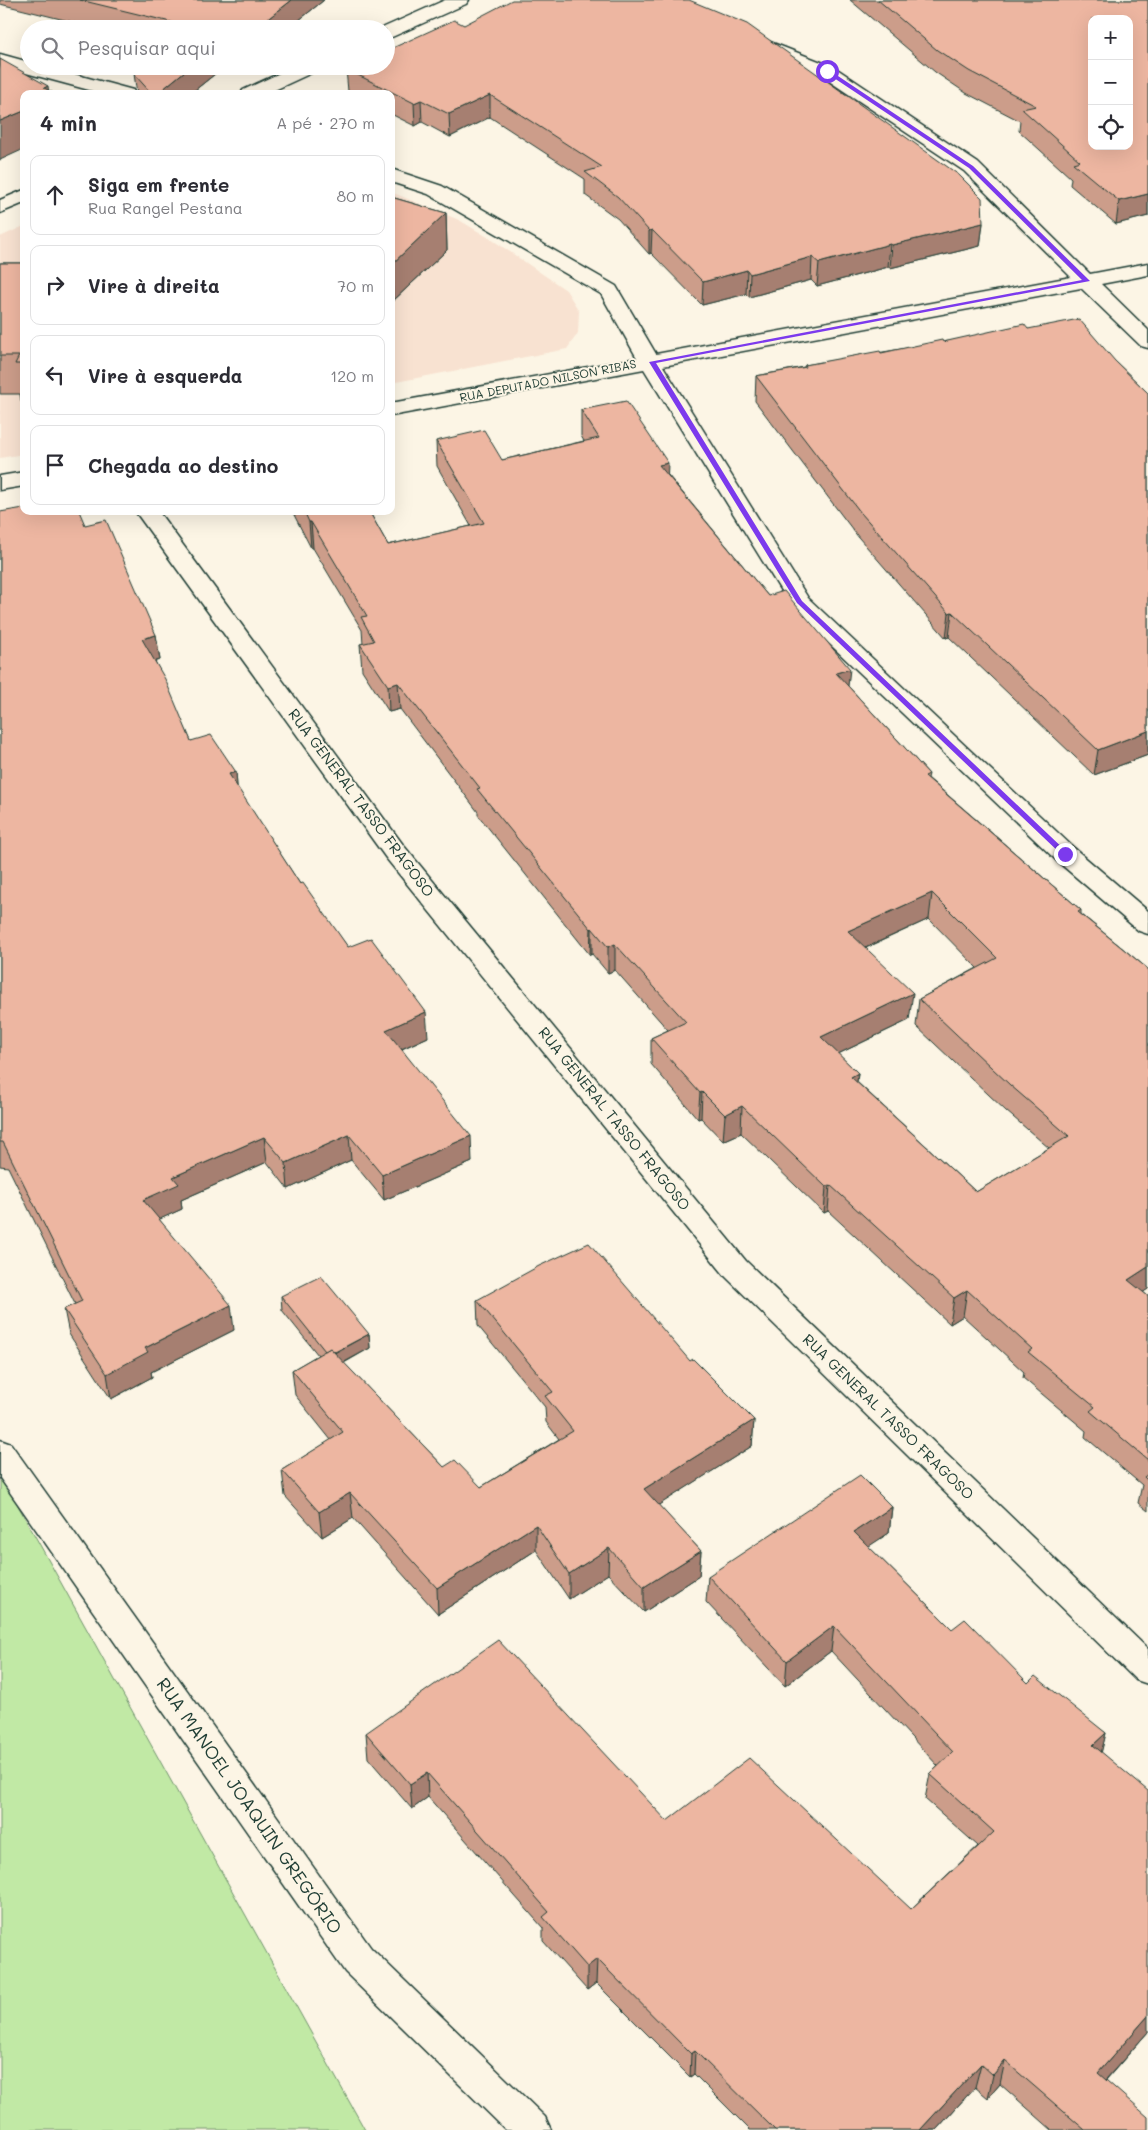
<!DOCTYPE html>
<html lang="pt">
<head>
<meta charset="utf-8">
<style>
  :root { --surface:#fff; --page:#f7f7f7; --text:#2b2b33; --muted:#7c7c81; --line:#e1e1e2 }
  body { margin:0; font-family:Mali,sans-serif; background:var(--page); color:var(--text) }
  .controls { position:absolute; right:15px; top:15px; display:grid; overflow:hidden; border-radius:10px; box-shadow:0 5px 20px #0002 }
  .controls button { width:45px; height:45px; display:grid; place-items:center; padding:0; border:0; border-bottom:1px solid var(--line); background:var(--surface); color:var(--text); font:25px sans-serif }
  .stop { position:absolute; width:15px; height:15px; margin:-11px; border:4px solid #7c3aed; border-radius:50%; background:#fff }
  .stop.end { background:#7c3aed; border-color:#fff; box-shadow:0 1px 5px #0008 }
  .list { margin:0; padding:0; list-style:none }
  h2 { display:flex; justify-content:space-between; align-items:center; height:65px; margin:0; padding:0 20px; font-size:21px }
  h2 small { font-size:16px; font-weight:400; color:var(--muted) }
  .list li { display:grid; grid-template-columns:32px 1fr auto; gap:15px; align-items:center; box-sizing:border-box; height:80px; margin:0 10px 10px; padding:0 10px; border:1px solid var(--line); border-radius:10px }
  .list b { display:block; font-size:19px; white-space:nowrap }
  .list p { margin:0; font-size:16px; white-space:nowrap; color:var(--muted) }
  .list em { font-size:16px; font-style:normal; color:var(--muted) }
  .icon { flex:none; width:28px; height:28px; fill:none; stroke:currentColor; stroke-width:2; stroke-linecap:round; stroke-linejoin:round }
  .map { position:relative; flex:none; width:1148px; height:2130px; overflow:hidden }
  .search { position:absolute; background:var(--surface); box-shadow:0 5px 20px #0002; left:20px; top:20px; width:375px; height:55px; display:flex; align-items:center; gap:12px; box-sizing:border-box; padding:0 18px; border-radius:28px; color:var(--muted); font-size:19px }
  .panel { position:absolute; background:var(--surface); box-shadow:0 5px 20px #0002; left:20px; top:90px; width:375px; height:425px; border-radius:10px }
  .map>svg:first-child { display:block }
</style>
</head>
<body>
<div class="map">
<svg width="1148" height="2130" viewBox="0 0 1148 2130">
  <rect width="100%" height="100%" fill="#fcf5e5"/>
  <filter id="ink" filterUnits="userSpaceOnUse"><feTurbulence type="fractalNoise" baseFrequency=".02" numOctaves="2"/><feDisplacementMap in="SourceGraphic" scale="10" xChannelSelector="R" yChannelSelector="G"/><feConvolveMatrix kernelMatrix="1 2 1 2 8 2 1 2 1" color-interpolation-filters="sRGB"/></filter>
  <g filter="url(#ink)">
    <g fill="#f8e2d1">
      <path d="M 391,192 L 459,220 L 491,239 L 566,290 L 579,311 L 578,333 L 567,349 L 391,383 Z"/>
      <path d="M 24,226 L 24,454 L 0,458 L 0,237 Z"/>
    </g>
    <path fill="#c1e9a5" stroke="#70936c" d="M 0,1473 L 365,2130 L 0,2130 Z"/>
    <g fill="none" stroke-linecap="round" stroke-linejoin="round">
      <defs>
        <g id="street">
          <path d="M 445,0 L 469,0 L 466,4 L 392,37 L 386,38 L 386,29 L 380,29 Z"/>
          <path d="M 760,38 L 834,67 L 978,163 L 1090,274 L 1148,263 L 1148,275 L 1101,284 L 1148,330 L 1148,348 L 1141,346 L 1081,288 L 663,366 L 808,598 L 1074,848 L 1148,911 L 1148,934 L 1139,931 L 1056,860 L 791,607 L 644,369 L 391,416 L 391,403 L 637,358 L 601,294 L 428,194 L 391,182 L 391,169 L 442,186 L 616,286 L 656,354 L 1071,277 L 964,171 L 820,75 L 754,47 L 751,43 L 754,39 Z"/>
          <path d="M 0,54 L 29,62 L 29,66 L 44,66 L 133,90 L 135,94 L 104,94 L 0,66 Z"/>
          <path d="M 295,66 L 320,66 L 318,70 L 266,94 L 241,94 L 243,90 Z"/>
          <path d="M 24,190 L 24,203 L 0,213 L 0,200 Z"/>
          <path d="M 24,472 L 24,486 L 0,490 L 0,476 Z"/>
          <path d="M 135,511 L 158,511 L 404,846 L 746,1261 L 1148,1649 L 1148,1684 L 1136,1680 L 726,1277 L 386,858 Z"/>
          <path d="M 0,1440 L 11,1444 L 371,1948 L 545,2117 L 551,2130 L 506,2130 L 345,1972 L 0,1478 Z"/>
        </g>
      </defs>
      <use href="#street" stroke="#1f3d34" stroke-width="3"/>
      <use href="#street" fill="#fcf5e5" fill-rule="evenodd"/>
    </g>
    <g fill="#cc9d8a" stroke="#1f3d34" fill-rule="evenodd">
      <path d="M 0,0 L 324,0 L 288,29 L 101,29 L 0,4 Z"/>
      <path d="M 850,0 L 1148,0 L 1148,216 L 1116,224 L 1070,185 L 1071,178 L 1019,131 L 1020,121 L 966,93 L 935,72 Z"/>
      <path d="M 464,25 L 983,223 L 980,246 L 890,268 L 888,267 L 817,286 L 811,280 L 749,297 L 746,294 L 702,305 L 651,253 L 649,254 L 618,219 L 585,195 L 585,179 L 490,117 L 450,137 L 422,122 L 415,126 L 391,114 L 391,94 L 353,94 L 348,91 L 346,69 Z"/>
      <path d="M 142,66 L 225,66 L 190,94 L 137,94 L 134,74 Z"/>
      <path d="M 391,197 L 446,213 L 447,250 L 393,301 L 391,301 Z"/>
      <path d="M 0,263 L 24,263 L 24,402 L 21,402 L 20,394 L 0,394 Z"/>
      <path d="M 1028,329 L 1115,361 L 1148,393 L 1148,755 L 1094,775 L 949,637 L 946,638 L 859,538 L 755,401 L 756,376 L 804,367 L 805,365 L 943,342 Z"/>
      <path d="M 581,410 L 668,475 L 768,596 L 848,686 L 929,774 L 928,778 L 1081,910 L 1081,914 L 1148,969 L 1148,1289 L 1143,1292 L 1148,1296 L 1148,1511 L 1138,1503 L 1142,1485 L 1085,1437 L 1086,1431 L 1023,1378 L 1024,1372 L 963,1316 L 950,1324 L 828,1211 L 824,1213 L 741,1133 L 723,1141 L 701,1118 L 698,1119 L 651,1064 L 651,1038 L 668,1030 L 615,970 L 608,973 L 592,954 L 590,955 L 478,815 L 478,812 L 400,709 L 389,712 L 362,670 L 360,644 L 363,644 L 362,630 L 313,548 L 311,548 L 292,511 L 369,511 L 388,545 L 471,526 L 437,466 L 436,441 L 502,460 L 584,441 L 581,436 ZM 929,919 L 977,968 L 919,999 L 916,1026 L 1006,1111 L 1049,1148 L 976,1192 L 857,1082 L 858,1073 L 838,1054 L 909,1020 L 866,948 Z"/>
      <path d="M 0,512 L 85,525 L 156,635 L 160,660 L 155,661 L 191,741 L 236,772 L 237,788 L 300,884 L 348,947 L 428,1037 L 402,1049 L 472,1162 L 384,1200 L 351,1160 L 288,1189 L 267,1162 L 181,1200 L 182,1209 L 159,1219 L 234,1330 L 151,1372 L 152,1377 L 111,1399 L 69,1334 L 64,1309 L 75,1304 L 8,1167 L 0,1166 Z"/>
      <path d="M 281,1296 L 369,1334 L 370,1348 L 344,1363 L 444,1467 L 481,1487 L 559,1439 L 546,1422 L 545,1407 L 478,1326 L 477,1300 L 690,1361 L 754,1420 L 752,1446 L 658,1505 L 701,1551 L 699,1576 L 644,1612 L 608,1574 L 569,1599 L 536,1550 L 438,1614 L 353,1518 L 322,1537 L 285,1496 L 282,1470 L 331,1440 L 295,1395 L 292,1370 L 318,1355 L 282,1310 Z"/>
      <path d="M 892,1507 L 889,1533 L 868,1546 L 952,1629 L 1028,1683 L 1106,1733 L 1101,1752 L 1148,2032 L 1106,2080 L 1148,2130 L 1052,2130 L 1000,2084 L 988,2098 L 975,2087 L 936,2130 L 750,2130 L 694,2074 L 690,2077 L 596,1983 L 587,1990 L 543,1941 L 543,1928 L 428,1797 L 412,1809 L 368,1758 L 366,1733 L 667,1821 L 911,1909 L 978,1846 L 925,1799 L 930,1774 L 938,1766 L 831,1651 L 785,1686 L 706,1602 L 708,1576 Z"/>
    </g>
    <g fill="#a67f71" stroke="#1f3d34">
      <path d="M 292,0 L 324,0 L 288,29 L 256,29 L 256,28 Z"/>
      <path d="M 244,25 L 244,29 L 239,29 Z"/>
      <path d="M 191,66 L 225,66 L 190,94 L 157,94 Z"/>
      <path d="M 48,86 L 49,94 L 52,92 L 53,94 L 45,94 L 44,88 Z"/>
      <path d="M 490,95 L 490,117 L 450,137 L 449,114 Z"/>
      <path d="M 421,100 L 422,122 L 415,126 L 414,103 Z"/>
      <path d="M 24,111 L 24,149 L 0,160 L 0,121 Z"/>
      <path d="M 1148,194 L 1148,216 L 1116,224 L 1119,201 Z"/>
      <path d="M 446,213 L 447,250 L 393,301 L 392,264 Z"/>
      <path d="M 983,223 L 980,246 L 890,268 L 892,245 Z"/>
      <path d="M 652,230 L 651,253 L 649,254 L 649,231 Z"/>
      <path d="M 890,244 L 888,267 L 817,286 L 819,263 Z"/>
      <path d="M 812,257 L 811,280 L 749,297 L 750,274 Z"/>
      <path d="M 747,270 L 746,294 L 702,305 L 703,282 Z"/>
      <path d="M 668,463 L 667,488 L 659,465 Z"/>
      <path d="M 309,522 L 311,522 L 313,548 L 311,548 Z"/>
      <path d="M 952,612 L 949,637 L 946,638 L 949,613 Z"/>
      <path d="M 156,635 L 160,660 L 145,664 L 142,639 Z"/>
      <path d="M 850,669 L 847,695 L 836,673 Z"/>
      <path d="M 398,683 L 400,709 L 389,712 L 388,686 Z"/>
      <path d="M 1148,731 L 1148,755 L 1094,775 L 1098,750 Z"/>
      <path d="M 236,772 L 238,798 L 229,774 Z"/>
      <path d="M 932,893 L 929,919 L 845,957 L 848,931 Z"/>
      <path d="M 592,928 L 592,954 L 590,955 L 591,929 Z"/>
      <path d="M 615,944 L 615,970 L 608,973 L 608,947 Z"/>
      <path d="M 913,993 L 909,1020 L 819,1063 L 821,1037 Z"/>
      <path d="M 426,1012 L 428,1037 L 388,1055 L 386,1030 Z"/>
      <path d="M 858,1073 L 855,1100 L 851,1077 Z"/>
      <path d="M 702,1092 L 701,1118 L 698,1119 L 700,1093 Z"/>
      <path d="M 742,1106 L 741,1133 L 723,1141 L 725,1115 Z"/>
      <path d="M 349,1135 L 351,1160 L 288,1189 L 286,1163 Z"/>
      <path d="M 471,1136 L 472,1162 L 384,1200 L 382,1175 Z"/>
      <path d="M 264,1137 L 267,1162 L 181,1200 L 182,1209 L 147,1225 L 143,1200 L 173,1177 Z"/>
      <path d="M 830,1185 L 828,1211 L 824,1213 L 826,1187 Z"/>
      <path d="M 1148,1267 L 1148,1289 L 1123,1306 L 1128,1280 Z"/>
      <path d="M 967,1290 L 963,1316 L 950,1324 L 954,1298 Z"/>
      <path d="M 231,1305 L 234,1330 L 151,1372 L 152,1377 L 111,1399 L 107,1374 L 145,1348 Z"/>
      <path d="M 369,1334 L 370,1348 L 330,1370 L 329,1356 Z"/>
      <path d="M 754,1420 L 752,1446 L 643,1515 L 644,1489 Z"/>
      <path d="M 350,1493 L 353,1518 L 322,1537 L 319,1512 Z"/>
      <path d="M 892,1507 L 889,1533 L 851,1558 L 854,1532 Z"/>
      <path d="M 536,1525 L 536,1550 L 438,1614 L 437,1588 Z"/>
      <path d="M 609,1548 L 608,1574 L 569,1599 L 569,1574 Z"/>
      <path d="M 701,1551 L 699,1576 L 644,1612 L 644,1587 Z"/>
      <path d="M 834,1626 L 831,1651 L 785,1686 L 787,1661 Z"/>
      <path d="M 1106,1733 L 1100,1758 L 1093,1745 Z"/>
      <path d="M 427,1773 L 428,1797 L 412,1809 L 410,1784 Z"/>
      <path d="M 597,1959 L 596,1983 L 587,1990 L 587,1967 Z"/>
      <path d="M 1148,2016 L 1148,2032 L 1091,2096 L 1098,2073 Z"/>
      <path d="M 695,2051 L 694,2074 L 690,2077 L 691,2054 Z"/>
      <path d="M 1005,2061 L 1000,2084 L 988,2098 L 993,2075 Z"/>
      <path d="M 981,2064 L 975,2087 L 936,2130 L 920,2130 Z"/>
    </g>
    <g fill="#edb6a1" stroke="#1f3d34" fill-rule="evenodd">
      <path d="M 80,0 L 292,0 L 256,28 L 244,25 L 239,29 L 179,29 L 183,25 Z"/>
      <path d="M 512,0 L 689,0 L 747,24 L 959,175 L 982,198 L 983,223 L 892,245 L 890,244 L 819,263 L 812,257 L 750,274 L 747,270 L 703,282 L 652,230 L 649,231 L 618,197 L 585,172 L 602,167 L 490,95 L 449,114 L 421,100 L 414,103 L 346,69 L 352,66 L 386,66 L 386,51 L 454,20 L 464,25 Z"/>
      <path d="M 878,0 L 1148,0 L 1148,194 L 1119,201 L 1073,163 L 1080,161 L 1022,109 L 1036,106 L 969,71 L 937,50 ZM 1092,19 L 1129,19 L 1129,146 L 1092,146 Z"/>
      <path d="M 0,59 L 48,86 L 44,88 L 52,92 L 49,94 L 24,94 L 24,111 L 0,121 Z"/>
      <path d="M 142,66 L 191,66 L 157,94 L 152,94 L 134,74 Z"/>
      <path d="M 391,197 L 446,213 L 392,264 L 391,264 Z"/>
      <path d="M 0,263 L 24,263 L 24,364 L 15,364 L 19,356 L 0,356 Z"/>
      <path d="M 1079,319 L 1115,361 L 1148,393 L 1148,731 L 1098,750 L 952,612 L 949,613 L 861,513 L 756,376 L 806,367 L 805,365 L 880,351 L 881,353 L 942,340 L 943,342 L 1024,324 L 1028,329 Z"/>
      <path d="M 626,401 L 668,463 L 659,465 L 768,596 L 784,591 L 850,669 L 836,673 L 929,774 L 925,776 L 1081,910 L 1078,912 L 1148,969 L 1148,1267 L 1128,1280 L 1148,1296 L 1148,1460 L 1090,1411 L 1095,1407 L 1028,1352 L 1032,1349 L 967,1290 L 954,1298 L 830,1185 L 826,1187 L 742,1106 L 725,1115 L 702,1092 L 700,1093 L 651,1038 L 686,1022 L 615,944 L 608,947 L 592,928 L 591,929 L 477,789 L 480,788 L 398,683 L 388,686 L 360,644 L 374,641 L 361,617 L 367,616 L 311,522 L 309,522 L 304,511 L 369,511 L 388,545 L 484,523 L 436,441 L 484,430 L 502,460 L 599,438 L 581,410 ZM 932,893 L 997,958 L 919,999 L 1010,1085 L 1069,1136 L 976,1192 L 851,1077 L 858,1073 L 821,1037 L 913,993 L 848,931 Z"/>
      <path d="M 24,508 L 24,511 L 79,511 L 85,525 L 106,520 L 156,635 L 142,639 L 165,679 L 191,741 L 211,735 L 236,772 L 229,774 L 300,884 L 303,883 L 348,947 L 371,938 L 426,1012 L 386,1030 L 471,1136 L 382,1175 L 349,1135 L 286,1163 L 264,1137 L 173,1177 L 179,1184 L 143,1200 L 231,1305 L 145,1348 L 148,1352 L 107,1374 L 64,1309 L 82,1301 L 3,1142 L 0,1142 L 0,512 Z"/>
      <path d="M 589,1243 L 690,1361 L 693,1359 L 754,1420 L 644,1489 L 701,1551 L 644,1587 L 609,1548 L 569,1574 L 536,1525 L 437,1588 L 350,1493 L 319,1512 L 282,1470 L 343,1432 L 292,1370 L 330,1348 L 444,1467 L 455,1460 L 481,1487 L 573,1431 L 545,1396 L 553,1392 L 477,1300 L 539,1266 Z"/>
      <path d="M 321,1276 L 369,1334 L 335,1352 L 330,1348 L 325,1351 L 281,1296 Z"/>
      <path d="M 1148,1474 L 1148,1481 L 1144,1477 Z"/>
      <path d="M 860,1475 L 892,1507 L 854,1532 L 952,1629 L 965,1619 L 1028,1683 L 1035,1676 L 1106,1733 L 1093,1745 L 1148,1791 L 1148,2016 L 1098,2073 L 1148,2117 L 1148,2130 L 1085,2130 L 1005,2061 L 993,2075 L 981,2064 L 920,2130 L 775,2130 L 695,2051 L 691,2054 L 597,1959 L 587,1967 L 543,1917 L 549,1912 L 427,1773 L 410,1784 L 366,1733 L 498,1640 L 667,1821 L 749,1758 L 911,1909 L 994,1832 L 930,1774 L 953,1752 L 834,1626 L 787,1661 L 708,1576 Z"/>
    </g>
  </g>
  <path fill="#7c3aed" d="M 825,70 L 829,70 L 973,166 L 1090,281 L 656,363 L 802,601 L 1068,853 L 1068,856 L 1063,856 L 797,603 L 649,362 L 1082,280 L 969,168 L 825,72 Z"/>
  <g text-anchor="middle" stroke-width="4" stroke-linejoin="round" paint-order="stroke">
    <g font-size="12" fill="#1f3d34" stroke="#fcf5e5">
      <text transform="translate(548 381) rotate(-11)" y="4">RUA DEPUTADO NILSON RIBAS</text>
    </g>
    <g font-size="15" fill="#1f3d34" stroke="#fcf5e5">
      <text transform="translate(361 803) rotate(53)" y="5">RUA GENERAL TASSO FRAGOSO</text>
      <text transform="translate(614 1119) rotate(51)" y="5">RUA GENERAL TASSO FRAGOSO</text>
      <text transform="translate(888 1417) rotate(44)" y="5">RUA GENERAL TASSO FRAGOSO</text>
    </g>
    <g font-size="18" fill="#1f3d34" stroke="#fcf5e5">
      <text transform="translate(249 1806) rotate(55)" y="6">RUA MANOEL JOAQUIN GREGÓRIO</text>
    </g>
  </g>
</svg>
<div class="controls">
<button>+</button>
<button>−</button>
<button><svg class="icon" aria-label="locate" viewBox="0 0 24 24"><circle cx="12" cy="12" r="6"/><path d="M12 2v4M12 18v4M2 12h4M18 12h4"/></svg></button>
</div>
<div class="stop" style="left:827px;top:71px"></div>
<div class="stop end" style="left:1065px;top:854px"></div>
<div class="search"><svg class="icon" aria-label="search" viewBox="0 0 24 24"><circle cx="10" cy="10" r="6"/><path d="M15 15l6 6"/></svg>Pesquisar aqui</div>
<section class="panel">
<h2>4 min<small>A pé · 270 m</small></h2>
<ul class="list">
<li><svg class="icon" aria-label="ahead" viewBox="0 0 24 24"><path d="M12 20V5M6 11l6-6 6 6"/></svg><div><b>Siga em frente</b><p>Rua Rangel Pestana</p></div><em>80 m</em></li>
<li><svg class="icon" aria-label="right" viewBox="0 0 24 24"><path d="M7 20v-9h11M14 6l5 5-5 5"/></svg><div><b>Vire à direita</b></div><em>70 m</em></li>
<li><svg class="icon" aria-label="left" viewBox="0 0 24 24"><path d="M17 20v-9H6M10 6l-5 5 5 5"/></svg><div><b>Vire à esquerda</b></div><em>120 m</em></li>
<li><svg class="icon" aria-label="arrive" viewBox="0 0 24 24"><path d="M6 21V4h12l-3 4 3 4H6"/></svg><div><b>Chegada ao destino</b></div></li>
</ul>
</section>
</div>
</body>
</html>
